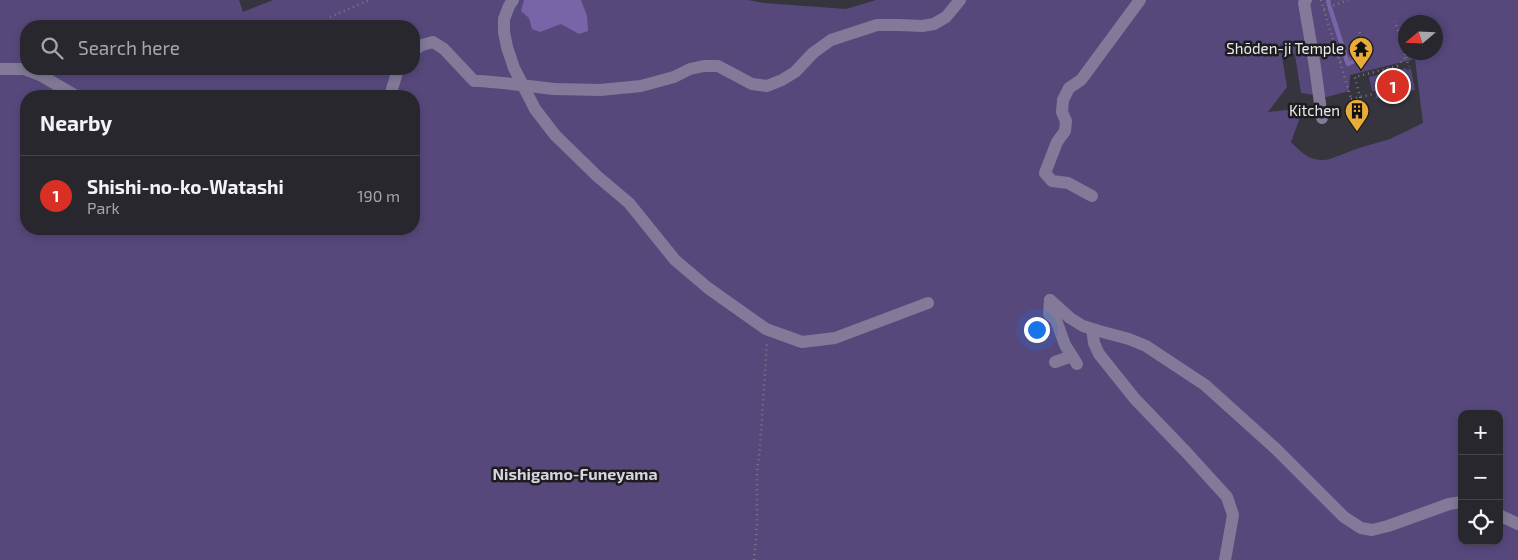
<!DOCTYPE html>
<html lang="en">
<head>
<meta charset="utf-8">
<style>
  :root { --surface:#28272d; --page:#302f35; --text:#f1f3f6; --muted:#a5a5aa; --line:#444449; --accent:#d93025 }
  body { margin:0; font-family:"Exo 2",sans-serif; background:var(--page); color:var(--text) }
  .controls { position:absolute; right:15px; bottom:15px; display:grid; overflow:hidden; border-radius:10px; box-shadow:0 2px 8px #0003 }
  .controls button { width:45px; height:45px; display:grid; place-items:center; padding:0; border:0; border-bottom:1px solid var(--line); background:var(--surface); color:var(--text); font:25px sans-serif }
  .compass { position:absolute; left:1398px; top:15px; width:45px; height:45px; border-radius:50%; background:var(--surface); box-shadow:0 2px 8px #0003; rotate:251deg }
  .you { position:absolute; left:1036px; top:329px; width:18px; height:18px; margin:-12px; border:4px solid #fff; border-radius:50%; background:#1a73e8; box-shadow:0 0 0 8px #1a73e833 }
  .badge { display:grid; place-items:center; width:32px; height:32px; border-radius:50%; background:var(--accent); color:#fff; font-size:16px; font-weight:700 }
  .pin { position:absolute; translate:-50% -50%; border:2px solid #fff; box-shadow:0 1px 5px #0006 }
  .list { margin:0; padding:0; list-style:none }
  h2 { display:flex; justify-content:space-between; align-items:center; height:65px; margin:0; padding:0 20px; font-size:21px }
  h2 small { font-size:16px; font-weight:400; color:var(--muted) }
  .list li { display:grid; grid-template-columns:32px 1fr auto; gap:15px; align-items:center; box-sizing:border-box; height:80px; padding:0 20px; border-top:1px solid var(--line) }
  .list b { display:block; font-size:19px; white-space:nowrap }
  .list p { margin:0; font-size:16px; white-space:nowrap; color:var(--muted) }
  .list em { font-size:16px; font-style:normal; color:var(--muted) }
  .icon { flex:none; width:28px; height:28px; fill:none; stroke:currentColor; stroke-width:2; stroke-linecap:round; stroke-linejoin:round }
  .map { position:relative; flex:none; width:1518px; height:560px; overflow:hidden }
  .search { position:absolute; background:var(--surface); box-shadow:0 2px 8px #0003; left:20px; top:20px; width:400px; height:55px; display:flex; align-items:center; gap:12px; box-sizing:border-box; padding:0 18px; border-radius:20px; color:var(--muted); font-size:19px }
  .panel { position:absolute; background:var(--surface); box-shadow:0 2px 8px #0003; left:20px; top:90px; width:400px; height:145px; border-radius:20px }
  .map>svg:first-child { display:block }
</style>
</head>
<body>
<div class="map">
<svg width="1518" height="560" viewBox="0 0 1518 560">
  <rect width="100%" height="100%" fill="#36343c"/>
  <g fill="#57487c" fill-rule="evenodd">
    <path d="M 0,0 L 239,0 L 243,12 L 273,0 L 748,0 L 764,3 L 846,9 L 876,0 L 1518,0 L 1518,560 L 0,560 ZM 1406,22 L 1436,22 L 1436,52 L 1406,52 ZM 26,26 L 414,26 L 414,69 L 26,69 ZM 1280,44 L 1295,55 L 1301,93 L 1327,97 L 1349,91 L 1350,75 L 1415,59 L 1423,123 L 1390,139 L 1359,148 L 1330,159 C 1311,163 1303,154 1291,142 L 1301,115 L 1296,109 L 1268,112 L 1287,87 ZM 26,96 L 414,96 L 414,229 L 26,229 ZM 1462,414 L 1499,414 L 1499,541 L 1462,541 Z"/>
    <path d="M 1406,68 L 1407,70 L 1411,69 L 1415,90 L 1374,99 L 1376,97 L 1375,91 L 1372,91 L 1369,77 Z"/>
  </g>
  <path fill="#7865a7" d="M 524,0 L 581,0 L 587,16 L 588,31 L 579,34 L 561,24 L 540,32 L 532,29 L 529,18 L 521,11 Z"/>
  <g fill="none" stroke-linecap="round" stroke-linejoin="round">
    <g stroke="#7865a7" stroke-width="4.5">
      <path d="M 1328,0 L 1329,5"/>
      <path d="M 1330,8 L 1348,64 L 1358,59 L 1366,57"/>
    </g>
    <g stroke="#7d7b82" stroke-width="2.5" stroke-dasharray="1 4" stroke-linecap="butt">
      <path d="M 1321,0 L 1354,108"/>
      <path d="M 1324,9 L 1348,0"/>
      <path d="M 330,17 L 369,0"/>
      <path d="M 1406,57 L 1409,67"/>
      <path d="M 1340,62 L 1351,58 L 1362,41 L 1359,31"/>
      <path d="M 1360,98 L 1355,77 L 1397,66 L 1406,57 L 1395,21"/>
      <path d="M 1351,99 L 1373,94"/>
      <path d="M 754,560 L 757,525 L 757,471 L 760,448 L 767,342"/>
    </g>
    <g stroke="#827a98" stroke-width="12">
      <path d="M 513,0 L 509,6 L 504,19 L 504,32 L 507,47 L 514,68 L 535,109 L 555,135 L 597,176 L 629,203 L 675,260 L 708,288 L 766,329 L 802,342 L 835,338 L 928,303"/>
      <path d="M 1306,0 L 1304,3 L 1315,67 L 1322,118"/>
      <path d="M 414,50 L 422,45 L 433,42 L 444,49 L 474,81 L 480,81 L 503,83"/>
      <path d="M 0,69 L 24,69 L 42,76 L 76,96"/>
      <path d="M 554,89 L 600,90 L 641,86 L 674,77 L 690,69 L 704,66 L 718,66 L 752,84 L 767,86 L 782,80 L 795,72 L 813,53 L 831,40 L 877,25 L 899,25 L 922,26 L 934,24 L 946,17 L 960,0"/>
      <path d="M 390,96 L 398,69"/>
      <path d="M 1092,196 L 1068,183 L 1052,181 L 1045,173 L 1057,142 L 1065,131 L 1066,121 L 1062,112 L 1063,100 L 1069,88 L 1081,80 L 1140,0"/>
      <path d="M 1050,300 L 1070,318 L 1083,326 L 1099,331 L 1129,339 L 1146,346 L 1205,385 L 1276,449 L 1344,517 L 1361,528 L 1372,530 L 1388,526 L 1449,504 L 1462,502"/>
      <path d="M 1050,300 L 1049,314 L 1056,320 L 1065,345 L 1077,364"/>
      <path d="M 1092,329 L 1094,343 L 1099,354 L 1135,399 L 1187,453 L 1227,497 L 1233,515 L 1225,560"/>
      <path d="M 1055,362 L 1072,356"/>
      <path d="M 1499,515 L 1518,524"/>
    </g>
    <path stroke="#827a98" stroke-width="12" d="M 503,83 L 554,89"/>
  </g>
  <defs>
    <symbol id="temple-pin" viewBox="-11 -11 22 30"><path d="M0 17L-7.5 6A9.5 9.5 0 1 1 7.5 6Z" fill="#e8ac37" stroke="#1d1d20"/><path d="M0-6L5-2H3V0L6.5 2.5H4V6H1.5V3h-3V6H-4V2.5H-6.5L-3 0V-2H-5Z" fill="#111"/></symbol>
    <symbol id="building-pin" viewBox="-11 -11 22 30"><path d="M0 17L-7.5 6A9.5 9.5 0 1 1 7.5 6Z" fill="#e8ac37" stroke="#1d1d20"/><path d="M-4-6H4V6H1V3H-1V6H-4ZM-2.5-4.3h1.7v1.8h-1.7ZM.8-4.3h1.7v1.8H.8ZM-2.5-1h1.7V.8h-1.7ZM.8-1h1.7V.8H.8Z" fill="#111"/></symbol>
  </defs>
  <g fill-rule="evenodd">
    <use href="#temple-pin" x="1347" y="35" width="28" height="38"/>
    <use href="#building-pin" x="1343" y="97" width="28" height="38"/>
  </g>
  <g text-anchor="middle" stroke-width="5" stroke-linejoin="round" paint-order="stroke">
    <g font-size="15" fill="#ecebf0" stroke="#1d1d20" text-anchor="end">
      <text x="1344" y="54">Shōden-ji Temple</text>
      <text x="1340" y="116">Kitchen</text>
    </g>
    <g font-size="16" font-weight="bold" fill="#d6d4de" stroke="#1d1d20">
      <text x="575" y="480">Nishigamo-Funeyama</text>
    </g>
  </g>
</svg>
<div class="controls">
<button>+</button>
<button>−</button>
<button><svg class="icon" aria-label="locate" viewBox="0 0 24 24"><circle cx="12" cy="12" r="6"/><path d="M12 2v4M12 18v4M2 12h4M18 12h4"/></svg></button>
</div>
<svg class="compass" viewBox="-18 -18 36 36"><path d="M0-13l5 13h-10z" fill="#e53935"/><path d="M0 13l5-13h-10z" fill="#a5a5aa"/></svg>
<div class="you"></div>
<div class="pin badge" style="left:1393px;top:86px">1</div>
<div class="search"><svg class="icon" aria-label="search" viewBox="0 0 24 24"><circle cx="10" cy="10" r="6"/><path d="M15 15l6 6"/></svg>Search here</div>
<section class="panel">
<h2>Nearby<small></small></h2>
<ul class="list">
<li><span class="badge">1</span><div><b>Shishi-no-ko-Watashi</b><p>Park</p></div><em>190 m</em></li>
</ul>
</section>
</div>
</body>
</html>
